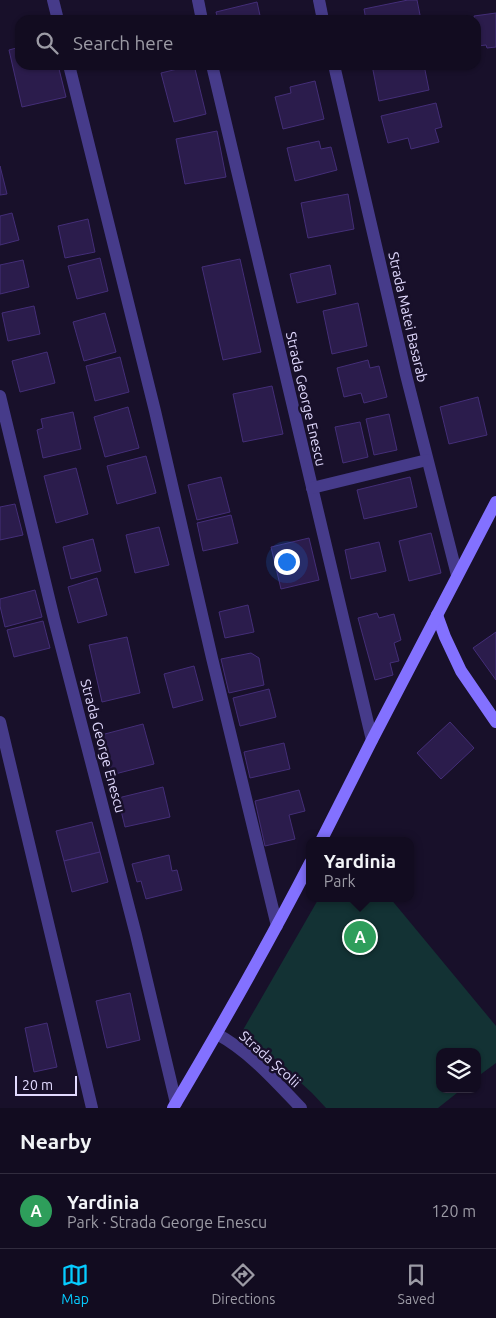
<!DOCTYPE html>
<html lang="en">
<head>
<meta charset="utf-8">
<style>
  :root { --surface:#120c20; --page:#1b1529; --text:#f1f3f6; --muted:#9c9ba5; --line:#312c3e; --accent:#06ccff }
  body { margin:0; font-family:Ubuntu,sans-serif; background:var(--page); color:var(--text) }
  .controls { position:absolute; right:15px; bottom:15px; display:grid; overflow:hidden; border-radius:10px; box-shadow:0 1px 4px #0004 }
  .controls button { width:45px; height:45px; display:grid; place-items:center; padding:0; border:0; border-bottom:1px solid var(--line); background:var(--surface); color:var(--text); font:25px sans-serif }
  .scale { position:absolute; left:15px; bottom:12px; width:62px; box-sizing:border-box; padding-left:5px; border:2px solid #e2daff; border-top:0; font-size:14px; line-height:18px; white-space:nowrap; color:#e2daff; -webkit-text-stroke:4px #18102a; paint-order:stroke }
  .you { position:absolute; left:286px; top:561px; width:18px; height:18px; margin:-12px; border:4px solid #fff; border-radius:50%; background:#1a73e8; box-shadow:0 0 0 8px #1a73e833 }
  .badge { display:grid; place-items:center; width:32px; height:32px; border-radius:50%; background:var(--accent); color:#fff; font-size:16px; font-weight:700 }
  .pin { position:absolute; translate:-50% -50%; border:2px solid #fff; box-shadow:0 1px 5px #0006 }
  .popup { position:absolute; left:306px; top:837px; width:108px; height:65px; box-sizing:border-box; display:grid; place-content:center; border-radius:10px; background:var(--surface); filter:drop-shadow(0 1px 4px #0005); font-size:16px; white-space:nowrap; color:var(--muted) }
  .popup b { font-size:19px; color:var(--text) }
  .popup::after { content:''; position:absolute; left:50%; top:100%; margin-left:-10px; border:10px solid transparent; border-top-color:var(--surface) }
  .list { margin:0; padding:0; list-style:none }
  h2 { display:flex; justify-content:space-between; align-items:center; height:65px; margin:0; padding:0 20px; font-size:21px }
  h2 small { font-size:16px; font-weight:400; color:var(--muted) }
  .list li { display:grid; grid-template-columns:32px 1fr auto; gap:15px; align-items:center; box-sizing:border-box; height:75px; padding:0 20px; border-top:1px solid var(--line) }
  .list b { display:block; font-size:19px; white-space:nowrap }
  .list p { margin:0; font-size:16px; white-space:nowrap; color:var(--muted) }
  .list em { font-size:16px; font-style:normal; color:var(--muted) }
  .icon { flex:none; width:28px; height:28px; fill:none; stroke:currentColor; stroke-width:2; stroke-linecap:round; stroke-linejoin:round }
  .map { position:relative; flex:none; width:496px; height:1108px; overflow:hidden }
  .search { position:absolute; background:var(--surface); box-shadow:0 1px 4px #0004; left:15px; right:15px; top:15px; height:55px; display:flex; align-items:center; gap:12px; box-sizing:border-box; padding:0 18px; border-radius:15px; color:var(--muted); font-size:19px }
  .sheet { height:140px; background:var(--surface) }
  nav { display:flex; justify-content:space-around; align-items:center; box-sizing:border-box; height:70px; border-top:1px solid var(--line); background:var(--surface); font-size:14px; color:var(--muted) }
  nav a { display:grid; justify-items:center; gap:2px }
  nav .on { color:var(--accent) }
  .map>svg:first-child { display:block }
</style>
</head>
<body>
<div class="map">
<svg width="496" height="1108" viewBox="0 0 496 1108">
  <rect width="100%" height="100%" fill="#18102a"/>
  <path fill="#133234" d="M 319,898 L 390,898 L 496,1026 L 496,1063 L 477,1077 L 477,1052 L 440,1052 L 440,1089 L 462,1089 L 438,1108 L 326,1108 L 312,1093 L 243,1030 Z"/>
  <g fill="#2b1c4c" stroke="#442e78">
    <path d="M 408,0 L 417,0 L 421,20 L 366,20 L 364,9 Z"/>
    <path d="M 257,2 L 261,20 L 218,20 L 216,12 Z"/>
    <path d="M 496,13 L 496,47 L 487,48 L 486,45 L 478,46 L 476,20 L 475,20 L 474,16 Z"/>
    <path d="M 20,47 L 20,65 L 58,65 L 66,97 L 22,107 L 9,50 Z"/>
    <path d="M 194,65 L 206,114 L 174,122 L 161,73 Z"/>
    <path d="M 372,65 L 424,65 L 429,90 L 379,101 Z"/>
    <path d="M 315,81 L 324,119 L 283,129 L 275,97 L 291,93 L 290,87 Z"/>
    <path d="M 436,103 L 442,127 L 435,129 L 439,142 L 411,149 L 408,138 L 388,143 L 381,116 Z"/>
    <path d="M 217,131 L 226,177 L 185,184 L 176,139 Z"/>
    <path d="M 319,141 L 321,149 L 331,147 L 337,170 L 295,181 L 287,148 Z"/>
    <path d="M 0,166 L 7,194 L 0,195 Z"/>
    <path d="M 348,194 L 354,229 L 308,238 L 301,203 Z"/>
    <path d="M 12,213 L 19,240 L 0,245 L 0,216 Z"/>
    <path d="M 88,219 L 95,252 L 65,258 L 58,226 Z"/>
    <path d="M 100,258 L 108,291 L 77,299 L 68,266 Z"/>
    <path d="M 240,259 L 261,352 L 223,360 L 202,267 Z"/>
    <path d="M 23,260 L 29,287 L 0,294 L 0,265 Z"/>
    <path d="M 330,265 L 336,294 L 297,303 L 290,274 Z"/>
    <path d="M 358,303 L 367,346 L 332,354 L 323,311 Z"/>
    <path d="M 34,306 L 40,334 L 8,341 L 2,313 Z"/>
    <path d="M 105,313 L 116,352 L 84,361 L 73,322 Z"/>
    <path d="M 47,352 L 55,383 L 20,392 L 12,361 Z"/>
    <path d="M 120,357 L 129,392 L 95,401 L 86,366 Z"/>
    <path d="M 368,360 L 370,368 L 379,366 L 387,397 L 364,403 L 361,393 L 344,397 L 337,368 Z"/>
    <path d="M 272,386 L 283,434 L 243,442 L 233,394 Z"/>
    <path d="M 478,397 L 487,435 L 449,444 L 440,407 Z"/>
    <path d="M 128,407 L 139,448 L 105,457 L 94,417 Z"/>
    <path d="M 73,412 L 81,449 L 43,458 L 37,430 L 43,428 L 41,419 Z"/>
    <path d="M 389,414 L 397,450 L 374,455 L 366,419 Z"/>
    <path d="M 360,422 L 368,457 L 343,463 L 335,427 Z"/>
    <path d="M 146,456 L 156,493 L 117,504 L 107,466 Z"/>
    <path d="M 76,468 L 88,514 L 56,523 L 44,476 Z"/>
    <path d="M 221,477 L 230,512 L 197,520 L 188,485 Z"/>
    <path d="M 410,477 L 417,507 L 364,519 L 357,490 Z"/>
    <path d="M 15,504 L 23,535 L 0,540 L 0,507 Z"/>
    <path d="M 231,515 L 238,543 L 203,551 L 197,523 Z"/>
    <path d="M 159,527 L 169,565 L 135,573 L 126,535 Z"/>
    <path d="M 431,533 L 441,573 L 409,581 L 399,541 Z"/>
    <path d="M 309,538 L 319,580 L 281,589 L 271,547 Z"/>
    <path d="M 93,539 L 101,571 L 71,579 L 63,547 Z"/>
    <path d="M 379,542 L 386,571 L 351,579 L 345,550 Z"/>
    <path d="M 97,578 L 107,615 L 78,623 L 68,587 Z"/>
    <path d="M 35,590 L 42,617 L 5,627 L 0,606 L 0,599 Z"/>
    <path d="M 248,605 L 254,632 L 225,638 L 219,612 Z"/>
    <path d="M 377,613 L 379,618 L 394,614 L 401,640 L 394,643 L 399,661 L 390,663 L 393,675 L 375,680 L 358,618 Z"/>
    <path d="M 43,621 L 50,648 L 14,657 L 7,630 Z"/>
    <path d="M 496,632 L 496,680 L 473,648 Z"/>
    <path d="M 127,637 L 140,693 L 102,702 L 89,645 Z"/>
    <path d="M 251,653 L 259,658 L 264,685 L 229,693 L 221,659 Z"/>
    <path d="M 194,666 L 203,700 L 173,708 L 164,674 Z"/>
    <path d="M 269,689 L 276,717 L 240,726 L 233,698 Z"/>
    <path d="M 450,722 L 474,748 L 441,779 L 417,753 Z"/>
    <path d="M 143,724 L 154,764 L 111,775 L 101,735 Z"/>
    <path d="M 284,743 L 290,769 L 250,778 L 244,752 Z"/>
    <path d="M 163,787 L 170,817 L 125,827 L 118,798 Z"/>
    <path d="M 299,790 L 305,811 L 289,815 L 295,839 L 265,846 L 255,801 Z"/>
    <path d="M 92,822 L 100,852 L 64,861 L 56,831 Z"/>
    <path d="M 100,852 L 108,882 L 72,892 L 64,861 Z"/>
    <path d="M 169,855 L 172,871 L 177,870 L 182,890 L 146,899 L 141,881 L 137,882 L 132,864 Z"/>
    <path d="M 130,993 L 140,1040 L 107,1048 L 96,1001 Z"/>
    <path d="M 47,1023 L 57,1067 L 34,1072 L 25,1028 Z"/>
  </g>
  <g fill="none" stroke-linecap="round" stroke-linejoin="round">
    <g stroke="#463b8a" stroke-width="12">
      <path d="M 53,0 L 58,20"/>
      <path d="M 198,0 L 202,20"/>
      <path d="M 319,0 L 323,20"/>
      <path d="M 69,65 L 155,411 L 212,658 L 277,926"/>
      <path d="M 212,65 L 372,740"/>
      <path d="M 334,65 L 406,375 L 457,575"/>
      <path d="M 0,396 L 54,619 L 136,935 L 176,1103"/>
      <path d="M 312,488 L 427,460"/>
      <path d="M 0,722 L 65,994 L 92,1108"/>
      <path d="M 217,1034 C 250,1052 275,1081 301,1108"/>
    </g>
    <g stroke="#8371ff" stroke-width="12">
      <path d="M 437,615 L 445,637 L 461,671 L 496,722"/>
      <path d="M 321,841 L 372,740 L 496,502"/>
      <path d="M 173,1108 C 221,1027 267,946 310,863"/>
    </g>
  </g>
  <g text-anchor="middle" stroke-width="5" stroke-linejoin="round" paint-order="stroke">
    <g font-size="14" fill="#e2daff" stroke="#18102a">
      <text transform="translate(408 317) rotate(77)" y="5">Strada Matei Basarab</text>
      <text transform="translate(306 399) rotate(77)" y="5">Strada George Enescu</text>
      <text transform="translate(103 746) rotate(75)" y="5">Strada George Enescu</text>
      <text transform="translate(270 1059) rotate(42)" y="5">Strada Școlii</text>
    </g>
  </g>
</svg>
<div class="controls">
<button><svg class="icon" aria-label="layers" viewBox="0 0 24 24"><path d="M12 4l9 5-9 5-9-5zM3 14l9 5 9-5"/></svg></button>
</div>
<div class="scale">20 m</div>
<div class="you"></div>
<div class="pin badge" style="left:360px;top:937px;background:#2e9e5b">A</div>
<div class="popup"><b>Yardinia</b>Park</div>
<div class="search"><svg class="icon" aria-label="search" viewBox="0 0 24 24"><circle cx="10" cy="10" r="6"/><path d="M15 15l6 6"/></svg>Search here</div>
</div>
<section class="sheet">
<h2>Nearby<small></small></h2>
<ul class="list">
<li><span class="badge" style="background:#2e9e5b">A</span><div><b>Yardinia</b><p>Park · Strada George Enescu</p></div><em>120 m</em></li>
</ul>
</section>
<nav>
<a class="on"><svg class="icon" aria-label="map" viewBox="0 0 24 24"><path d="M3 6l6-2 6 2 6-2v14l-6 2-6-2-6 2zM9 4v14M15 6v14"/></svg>Map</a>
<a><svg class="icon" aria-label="directions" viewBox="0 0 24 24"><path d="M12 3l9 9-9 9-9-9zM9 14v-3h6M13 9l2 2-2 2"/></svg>Directions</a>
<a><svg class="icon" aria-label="saved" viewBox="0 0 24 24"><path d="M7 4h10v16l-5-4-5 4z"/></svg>Saved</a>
</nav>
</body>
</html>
